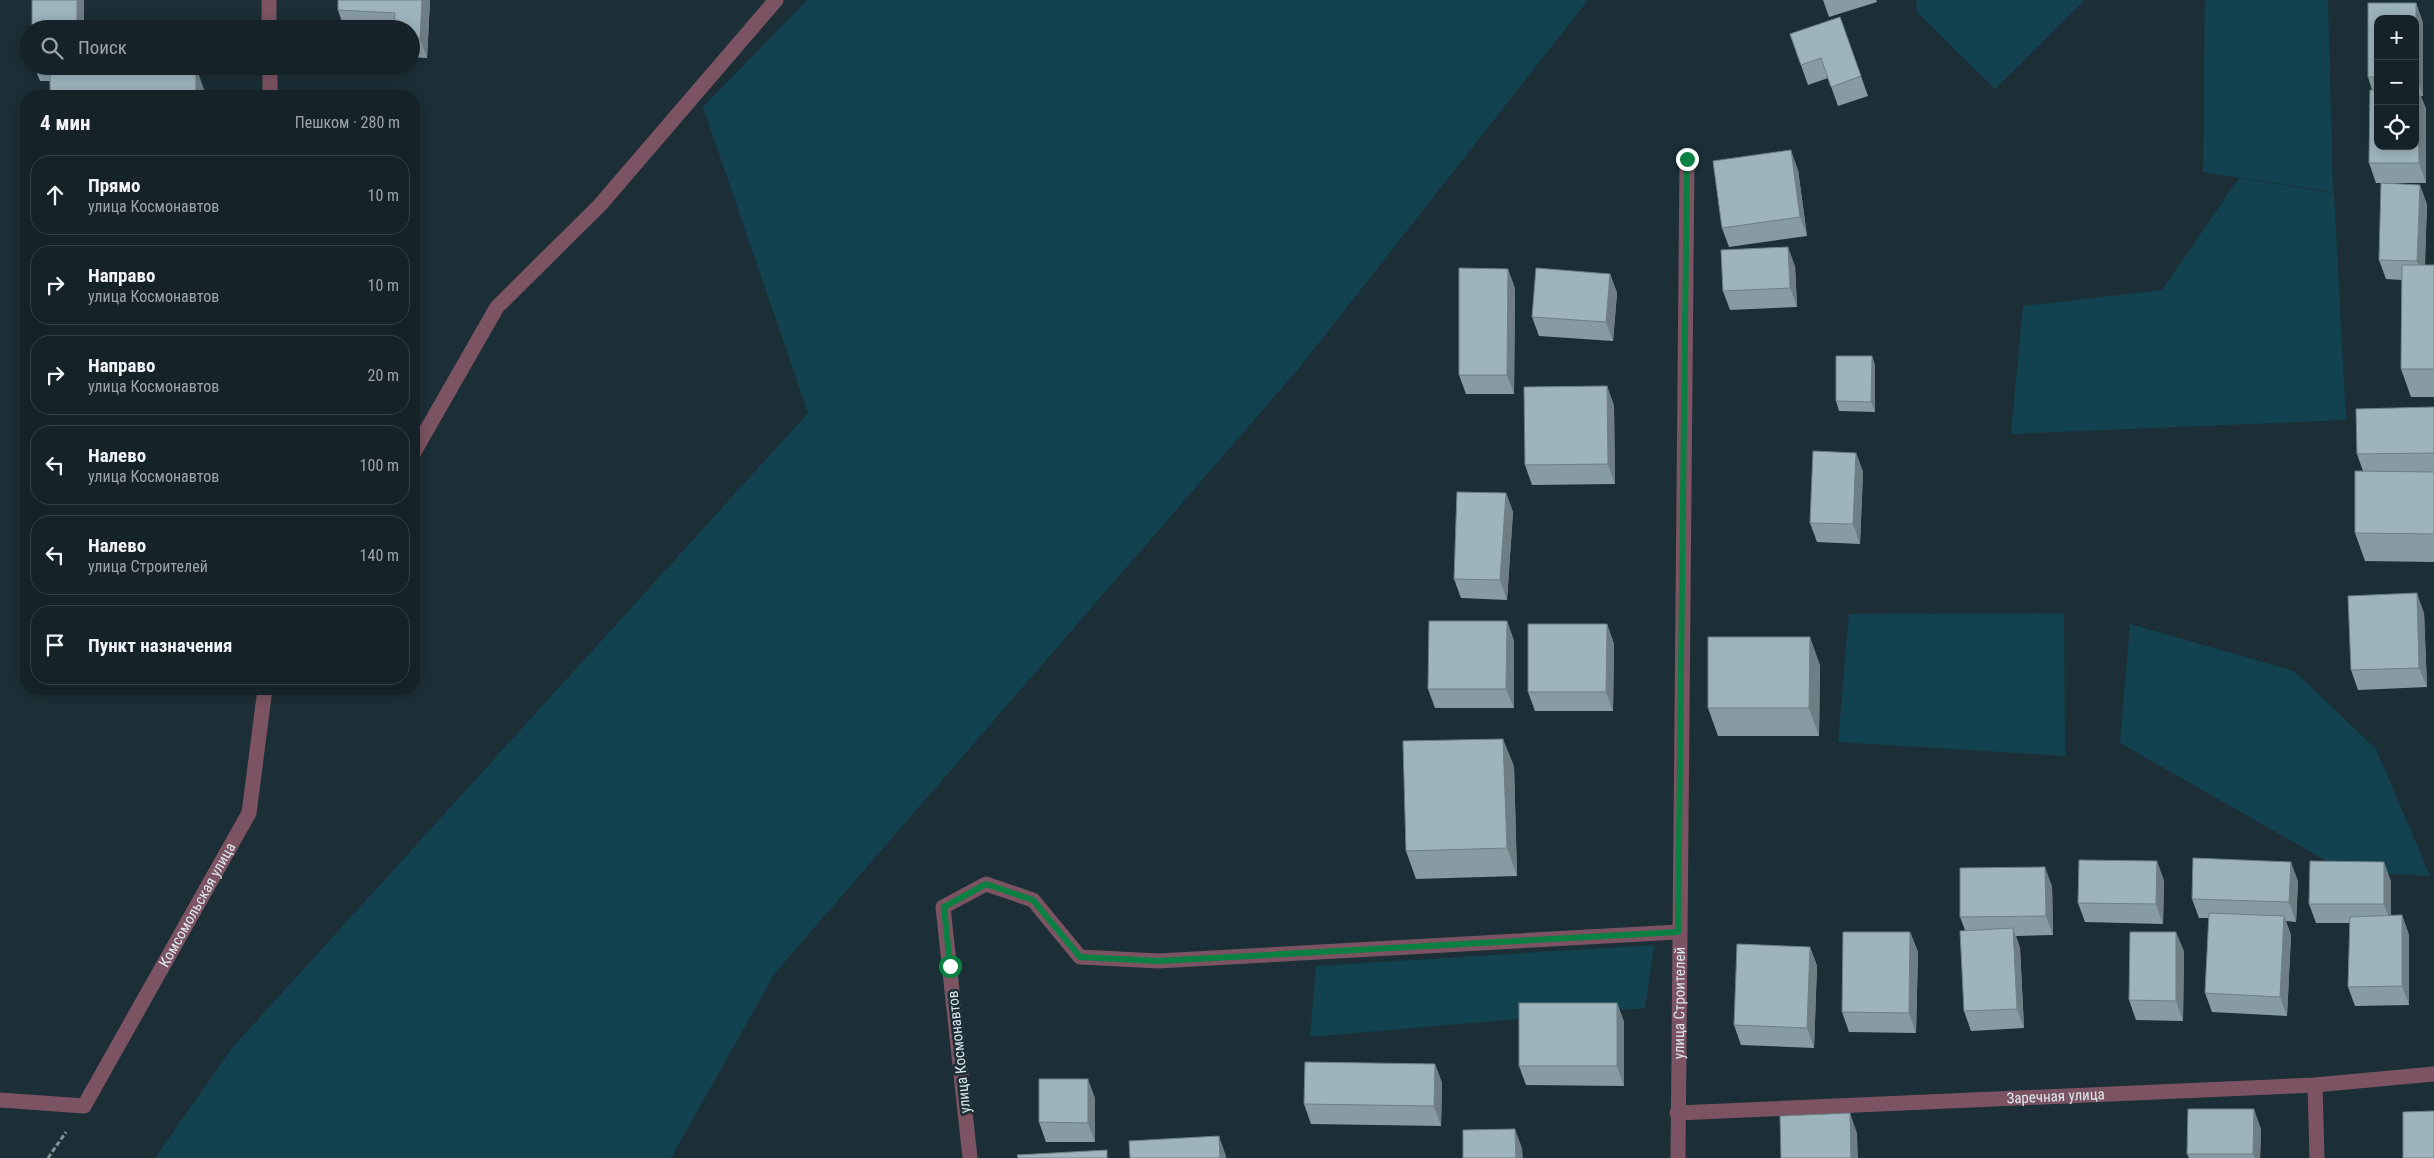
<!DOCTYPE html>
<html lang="ru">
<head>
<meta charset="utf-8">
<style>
  :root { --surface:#152328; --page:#222f34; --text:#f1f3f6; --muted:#9da4a8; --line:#344045 }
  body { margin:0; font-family:"Roboto Condensed",sans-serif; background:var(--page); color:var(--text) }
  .controls { position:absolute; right:15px; top:15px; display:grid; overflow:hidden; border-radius:10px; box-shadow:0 2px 12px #0003 }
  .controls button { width:45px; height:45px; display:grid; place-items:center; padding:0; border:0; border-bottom:1px solid var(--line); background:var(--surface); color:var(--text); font:25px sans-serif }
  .stop { position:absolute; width:15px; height:15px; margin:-11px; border:4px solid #0b8043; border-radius:50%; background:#fff }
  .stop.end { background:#0b8043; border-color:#fff; box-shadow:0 1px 5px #0008 }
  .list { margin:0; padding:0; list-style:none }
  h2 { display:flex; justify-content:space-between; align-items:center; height:65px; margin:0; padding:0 20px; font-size:21px }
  h2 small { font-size:16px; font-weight:400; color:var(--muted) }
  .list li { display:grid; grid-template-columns:32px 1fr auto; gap:15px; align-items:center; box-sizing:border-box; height:80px; margin:0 10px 10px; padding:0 10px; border:1px solid var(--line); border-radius:20px }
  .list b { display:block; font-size:19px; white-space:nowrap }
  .list p { margin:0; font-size:16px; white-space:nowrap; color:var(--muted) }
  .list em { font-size:16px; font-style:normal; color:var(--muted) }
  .icon { flex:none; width:28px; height:28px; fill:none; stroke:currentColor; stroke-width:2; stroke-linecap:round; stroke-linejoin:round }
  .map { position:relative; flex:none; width:2434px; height:1158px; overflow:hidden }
  .search { position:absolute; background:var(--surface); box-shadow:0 2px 12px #0003; left:20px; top:20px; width:400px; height:55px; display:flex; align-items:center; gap:12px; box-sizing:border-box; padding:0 18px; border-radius:28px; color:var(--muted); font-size:19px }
  .panel { position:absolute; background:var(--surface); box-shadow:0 2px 12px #0003; left:20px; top:90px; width:400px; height:605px; border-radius:20px }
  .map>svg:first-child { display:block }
</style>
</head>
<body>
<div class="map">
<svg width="2434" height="1158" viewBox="0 0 2434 1158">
  <rect width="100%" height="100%" fill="#1c2f36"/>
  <g fill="#124250">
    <path d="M 807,0 L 1588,0 L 1300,367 L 775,973 L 671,1158 L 155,1158 L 232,1048 L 808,413 L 703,107 Z"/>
    <path d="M 1916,0 L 2085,0 L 1995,89 L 1918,13 Z"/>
    <path d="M 2205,0 L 2328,0 L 2333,192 L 2203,172 Z"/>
    <path d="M 2239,178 L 2334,193 L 2346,420 L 2011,434 L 2023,306 L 2162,290 Z"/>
    <path d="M 2064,613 L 2065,756 L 1838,742 L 1849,614 Z"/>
    <path d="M 2130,624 L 2294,671 L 2376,749 L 2430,876 L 2344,871 L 2120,743 Z"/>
    <path d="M 1654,945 L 1645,1008 L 1310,1037 L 1316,966 Z"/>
  </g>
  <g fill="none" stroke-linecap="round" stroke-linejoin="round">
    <path stroke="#829196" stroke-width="3" stroke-dasharray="5 2.5" stroke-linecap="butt" d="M 48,1158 L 66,1132"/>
    <g stroke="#7b5362" stroke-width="15">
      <path d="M 269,0 L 269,29"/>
      <path d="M 270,66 L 270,96"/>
      <path d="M 414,452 L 497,307 L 600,205 L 776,0"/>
      <path d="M 2315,1085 L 2317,1158"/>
      <path id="s1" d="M 0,1100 L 84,1106 L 249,813 L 265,689"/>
      <path id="s2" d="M 1677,1113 L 2315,1085 L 2434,1074"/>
      <path d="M 970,1158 L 943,907 L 986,884 L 1033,900 L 1080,957 L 1158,961 L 1678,932"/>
      <path id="s3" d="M 1678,1158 L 1687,159"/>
    </g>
  </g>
  <g fill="#879ba3" fill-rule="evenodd">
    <path d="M 338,0 L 430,0 L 427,58 L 411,57 L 411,29 L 344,29 L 338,10 Z"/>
    <path d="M 1823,0 L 1876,0 L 1877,2 L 1829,17 Z"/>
    <path d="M 2368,3 L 2416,3 L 2423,23 L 2423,96 L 2421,96 L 2426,109 L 2426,183 L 2376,183 L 2369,163 L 2370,90 L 2372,90 L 2368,77 ZM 2378,19 L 2415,19 L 2415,146 L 2378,146 Z"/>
    <path d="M 1840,17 L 1868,96 L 1838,106 L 1828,78 L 1808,85 L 1790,34 Z"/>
    <path d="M 34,66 L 84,66 L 206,95 L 50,81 L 40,81 Z"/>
    <path d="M 1798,170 L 1807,236 L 1729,247 L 1722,228 Z"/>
    <path d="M 2427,204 L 2425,265 L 2434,265 L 2434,397 L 2411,397 L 2401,369 L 2402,280 L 2386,279 L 2379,260 Z"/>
    <path d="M 1795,266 L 1797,307 L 1730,310 L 1723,291 Z"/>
    <path d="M 1610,274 L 1617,293 L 1613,341 L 1539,336 L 1532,317 Z"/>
    <path d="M 1515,288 L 1514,394 L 1466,394 L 1459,375 Z"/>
    <path d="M 1872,356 L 1875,366 L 1875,412 L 1839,411 L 1836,401 Z"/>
    <path d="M 1607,386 L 1614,406 L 1615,484 L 1532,485 L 1525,465 Z"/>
    <path d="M 2434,407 L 2434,562 L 2365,561 L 2355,533 L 2363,471 L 2357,454 Z"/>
    <path d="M 1856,453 L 1863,472 L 1860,544 L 1817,542 L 1810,523 Z"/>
    <path d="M 1506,493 L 1513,512 L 1507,600 L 1461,598 L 1454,579 Z"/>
    <path d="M 2424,613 L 2427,687 L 2358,690 L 2351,670 Z"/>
    <path d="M 1507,621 L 1514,641 L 1514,708 L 1435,708 L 1428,689 Z"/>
    <path d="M 1607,624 L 1614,644 L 1613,711 L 1535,711 L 1528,692 Z"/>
    <path d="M 1820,665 L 1819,736 L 1718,736 L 1708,708 Z"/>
    <path d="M 1514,766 L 1517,876 L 1416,879 L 1406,851 Z"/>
    <path d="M 2164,880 L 2163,924 L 2085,922 L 2078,903 Z"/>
    <path d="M 2298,881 L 2296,922 L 2286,921 L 2291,935 L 2287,1016 L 2212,1012 L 2205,993 L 2209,918 L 2199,918 L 2192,899 Z"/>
    <path d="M 2391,881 L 2391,916 L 2402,915 L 2409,935 L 2409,1005 L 2355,1006 L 2348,987 L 2350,923 L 2316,923 L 2309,904 Z"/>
    <path d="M 2052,886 L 2053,935 L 2016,936 L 2020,948 L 2024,1028 L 1971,1031 L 1964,1011 L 1965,930 L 1960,917 Z"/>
    <path d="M 1910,932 L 1918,952 L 1916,1033 L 1849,1032 L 1842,1012 Z"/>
    <path d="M 1810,947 L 1817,966 L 1814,1048 L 1741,1045 L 1734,1025 Z"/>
    <path d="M 2184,951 L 2183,1021 L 2136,1020 L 2129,1000 Z"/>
    <path d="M 1617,1003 L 1624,1022 L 1624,1086 L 1526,1085 L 1519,1066 Z"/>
    <path d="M 1435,1064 L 1442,1083 L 1441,1126 L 1311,1124 L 1304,1104 Z"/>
    <path d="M 1095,1098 L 1095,1142 L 1046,1142 L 1039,1122 Z"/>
    <path d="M 2261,1129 L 2260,1158 L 2189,1158 L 2187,1154 Z"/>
  </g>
  <g fill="#6e7e84">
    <rect x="77" y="0" width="7" height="29"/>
    <path d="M 422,0 L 430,0 L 427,58 L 420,39 Z"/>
    <path d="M 2416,3 L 2423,23 L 2423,96 L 2416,77 Z"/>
    <path d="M 196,67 L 206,95 L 206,96 L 196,96 Z"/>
    <path d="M 2418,90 L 2426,109 L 2426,183 L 2419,163 Z"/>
    <path d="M 1791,150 L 1798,170 L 1807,236 L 1800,217 Z"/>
    <path d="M 2420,185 L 2427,204 L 2424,280 L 2417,261 Z"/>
    <path d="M 1788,247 L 1795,266 L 1797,307 L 1790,288 Z"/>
    <path d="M 1508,269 L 1515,288 L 1514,394 L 1507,375 Z"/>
    <path d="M 1610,274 L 1617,293 L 1613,341 L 1606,322 Z"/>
    <path d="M 1872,356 L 1875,366 L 1875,412 L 1871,402 Z"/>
    <path d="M 1607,386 L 1614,406 L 1615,484 L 1608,464 Z"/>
    <path d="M 1856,453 L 1863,472 L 1860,544 L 1853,524 Z"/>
    <path d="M 1506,493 L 1513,512 L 1507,600 L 1500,580 Z"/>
    <path d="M 2417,593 L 2424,613 L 2427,687 L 2419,668 Z"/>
    <path d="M 1507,621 L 1514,641 L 1514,708 L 1506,689 Z"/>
    <path d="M 1607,624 L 1614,644 L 1613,711 L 1606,692 Z"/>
    <path d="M 1810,637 L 1820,665 L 1819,736 L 1809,708 Z"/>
    <path d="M 1503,739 L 1514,766 L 1517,876 L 1507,848 Z"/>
    <path d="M 2157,861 L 2164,880 L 2163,924 L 2156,904 Z"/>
    <path d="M 2291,862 L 2298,881 L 2296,922 L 2289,902 Z"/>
    <path d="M 2384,862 L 2391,881 L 2391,924 L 2384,904 Z"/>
    <path d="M 2045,867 L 2052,886 L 2053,935 L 2046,916 Z"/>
    <path d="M 2402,915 L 2409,935 L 2409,1005 L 2402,986 Z"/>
    <path d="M 2284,916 L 2291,935 L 2287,1016 L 2280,997 Z"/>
    <path d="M 2013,928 L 2020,948 L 2024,1028 L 2017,1009 Z"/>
    <path d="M 1910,932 L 1918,952 L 1916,1033 L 1909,1013 Z"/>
    <path d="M 2176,932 L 2184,951 L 2183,1021 L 2176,1001 Z"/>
    <path d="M 1810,947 L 1817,966 L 1814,1048 L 1807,1028 Z"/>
    <path d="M 1617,1003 L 1624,1022 L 1624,1086 L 1617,1066 Z"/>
    <path d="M 1435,1064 L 1442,1083 L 1441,1126 L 1434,1106 Z"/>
    <path d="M 1088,1079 L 1095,1098 L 1095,1142 L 1088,1123 Z"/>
    <path d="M 2254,1109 L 2261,1129 L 2260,1158 L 2255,1158 L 2253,1154 Z"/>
    <path d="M 1850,1113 L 1857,1133 L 1858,1158 L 1851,1158 Z"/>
    <path d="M 1515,1129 L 1522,1148 L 1523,1158 L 1516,1158 Z"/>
    <path d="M 1219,1136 L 1226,1156 L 1226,1158 L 1220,1158 Z"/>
  </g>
  <g fill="#9db4bd" stroke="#6e7e84">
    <rect x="32" y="0" width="45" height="29"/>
    <path d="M 338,0 L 422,0 L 420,39 L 411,38 L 411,29 L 394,29 L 395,13 L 338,10 Z"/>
    <path d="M 2368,3 L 2416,3 L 2416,77 L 2415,77 L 2415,19 L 2378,19 L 2378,77 L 2368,77 Z"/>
    <path d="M 1840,17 L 1861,76 L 1831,87 L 1821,58 L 1801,65 L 1790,34 Z"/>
    <rect x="50" y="67" width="146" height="29"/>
    <path d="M 2370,90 L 2378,90 L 2378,146 L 2415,146 L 2415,90 L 2418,90 L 2419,163 L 2369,163 Z"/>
    <path d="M 1791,150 L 1800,217 L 1722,228 L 1713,161 Z"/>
    <path d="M 2381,183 L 2420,185 L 2417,261 L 2379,260 Z"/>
    <path d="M 1788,247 L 1790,288 L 1723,291 L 1721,250 Z"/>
    <path d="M 2402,265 L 2434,265 L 2434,369 L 2401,369 Z"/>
    <path d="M 1459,268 L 1508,269 L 1507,375 L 1459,375 Z"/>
    <path d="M 1536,268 L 1610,274 L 1606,322 L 1532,317 Z"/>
    <path d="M 1836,356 L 1872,356 L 1871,402 L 1836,401 Z"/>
    <path d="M 1607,386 L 1608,464 L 1525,465 L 1524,387 Z"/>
    <path d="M 2434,407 L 2434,453 L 2357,454 L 2356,409 Z"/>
    <path d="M 1813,451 L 1856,453 L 1853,524 L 1810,523 Z"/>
    <path d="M 2355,471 L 2434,472 L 2434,534 L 2355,533 Z"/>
    <path d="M 1457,492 L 1506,493 L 1500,580 L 1454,579 Z"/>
    <path d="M 2417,593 L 2419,668 L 2351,670 L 2348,596 Z"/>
    <path d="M 1429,621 L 1507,621 L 1506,689 L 1428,689 Z"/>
    <path d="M 1528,624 L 1607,624 L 1606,692 L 1528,692 Z"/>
    <path d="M 1708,637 L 1810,637 L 1809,708 L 1708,708 Z"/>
    <path d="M 1503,739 L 1507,848 L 1406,851 L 1403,741 Z"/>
    <path d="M 2193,858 L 2291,862 L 2289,902 L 2192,899 Z"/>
    <path d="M 2079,860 L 2157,861 L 2156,904 L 2078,903 Z"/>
    <path d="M 2310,861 L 2384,862 L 2384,904 L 2309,904 Z"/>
    <path d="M 2045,867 L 2046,916 L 1960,917 L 1960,868 Z"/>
    <path d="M 2209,913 L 2284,916 L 2280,997 L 2205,993 Z"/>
    <path d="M 2402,915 L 2402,986 L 2348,987 L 2350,917 Z"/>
    <path d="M 2013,928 L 2017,1009 L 1964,1011 L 1960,931 Z"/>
    <path d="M 1843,932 L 1910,932 L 1909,1013 L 1842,1012 Z"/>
    <path d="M 2130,932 L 2176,932 L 2176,1001 L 2129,1000 Z"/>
    <path d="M 1737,944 L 1810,947 L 1807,1028 L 1734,1025 Z"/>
    <rect x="1519" y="1003" width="98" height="63"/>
    <path d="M 1305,1062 L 1435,1064 L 1434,1106 L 1304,1104 Z"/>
    <path d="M 1039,1079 L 1088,1079 L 1088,1123 L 1039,1122 Z"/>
    <path d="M 2188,1109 L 2254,1109 L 2253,1154 L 2187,1154 Z"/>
    <path d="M 2434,1111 L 2434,1158 L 2403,1158 L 2403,1112 Z"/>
    <path d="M 1850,1113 L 1851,1158 L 1781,1158 L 1780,1116 Z"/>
    <path d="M 1515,1129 L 1516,1158 L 1463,1158 L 1463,1130 Z"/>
    <path d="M 1219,1136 L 1220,1158 L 1130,1158 L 1129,1141 Z"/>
    <path d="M 1107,1150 L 1107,1158 L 1018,1158 L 1017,1155 Z"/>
  </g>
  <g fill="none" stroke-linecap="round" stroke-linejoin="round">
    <path stroke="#0b8043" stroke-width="6" d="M 950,966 L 944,907 L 986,884 L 1033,900 L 1080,957 L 1158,961 L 1678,932 L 1687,159"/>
  </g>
  <g text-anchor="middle" stroke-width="5" stroke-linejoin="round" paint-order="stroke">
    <g font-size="15" fill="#dce8ec" stroke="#1c2f36">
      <text dy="5" stroke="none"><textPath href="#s1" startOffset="315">Комсомольская улица</textPath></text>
      <text dy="5" stroke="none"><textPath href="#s3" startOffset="155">улица Строителей</textPath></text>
      <text transform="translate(959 1052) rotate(-96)" y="5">улица Космонавтов</text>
      <text dy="5" stroke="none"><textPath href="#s2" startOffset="379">Заречная улица</textPath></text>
    </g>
  </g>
</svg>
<div class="controls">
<button>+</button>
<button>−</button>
<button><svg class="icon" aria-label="locate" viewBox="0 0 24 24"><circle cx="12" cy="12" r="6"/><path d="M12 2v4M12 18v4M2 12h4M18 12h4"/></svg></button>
</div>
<div class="stop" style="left:950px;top:966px"></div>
<div class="stop end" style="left:1687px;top:159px"></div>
<div class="search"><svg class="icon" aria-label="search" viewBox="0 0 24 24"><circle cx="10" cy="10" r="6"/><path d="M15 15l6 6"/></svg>Поиск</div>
<section class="panel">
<h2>4 мин<small>Пешком · 280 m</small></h2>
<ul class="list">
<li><svg class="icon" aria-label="ahead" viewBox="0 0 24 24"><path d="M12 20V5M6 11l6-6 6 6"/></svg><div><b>Прямо</b><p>улица Космонавтов</p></div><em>10 m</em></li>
<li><svg class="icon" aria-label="right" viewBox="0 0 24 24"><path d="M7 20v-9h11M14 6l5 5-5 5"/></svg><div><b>Направо</b><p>улица Космонавтов</p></div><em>10 m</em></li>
<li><svg class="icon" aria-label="right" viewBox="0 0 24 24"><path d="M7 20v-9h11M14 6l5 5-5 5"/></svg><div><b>Направо</b><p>улица Космонавтов</p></div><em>20 m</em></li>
<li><svg class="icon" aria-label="left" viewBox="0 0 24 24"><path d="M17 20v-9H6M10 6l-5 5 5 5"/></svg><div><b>Налево</b><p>улица Космонавтов</p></div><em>100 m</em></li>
<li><svg class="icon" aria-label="left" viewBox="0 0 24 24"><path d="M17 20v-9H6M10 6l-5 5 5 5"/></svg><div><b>Налево</b><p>улица Строителей</p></div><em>140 m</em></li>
<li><svg class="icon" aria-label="arrive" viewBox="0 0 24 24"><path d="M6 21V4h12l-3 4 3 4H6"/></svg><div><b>Пункт назначения</b></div></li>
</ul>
</section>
</div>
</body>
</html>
